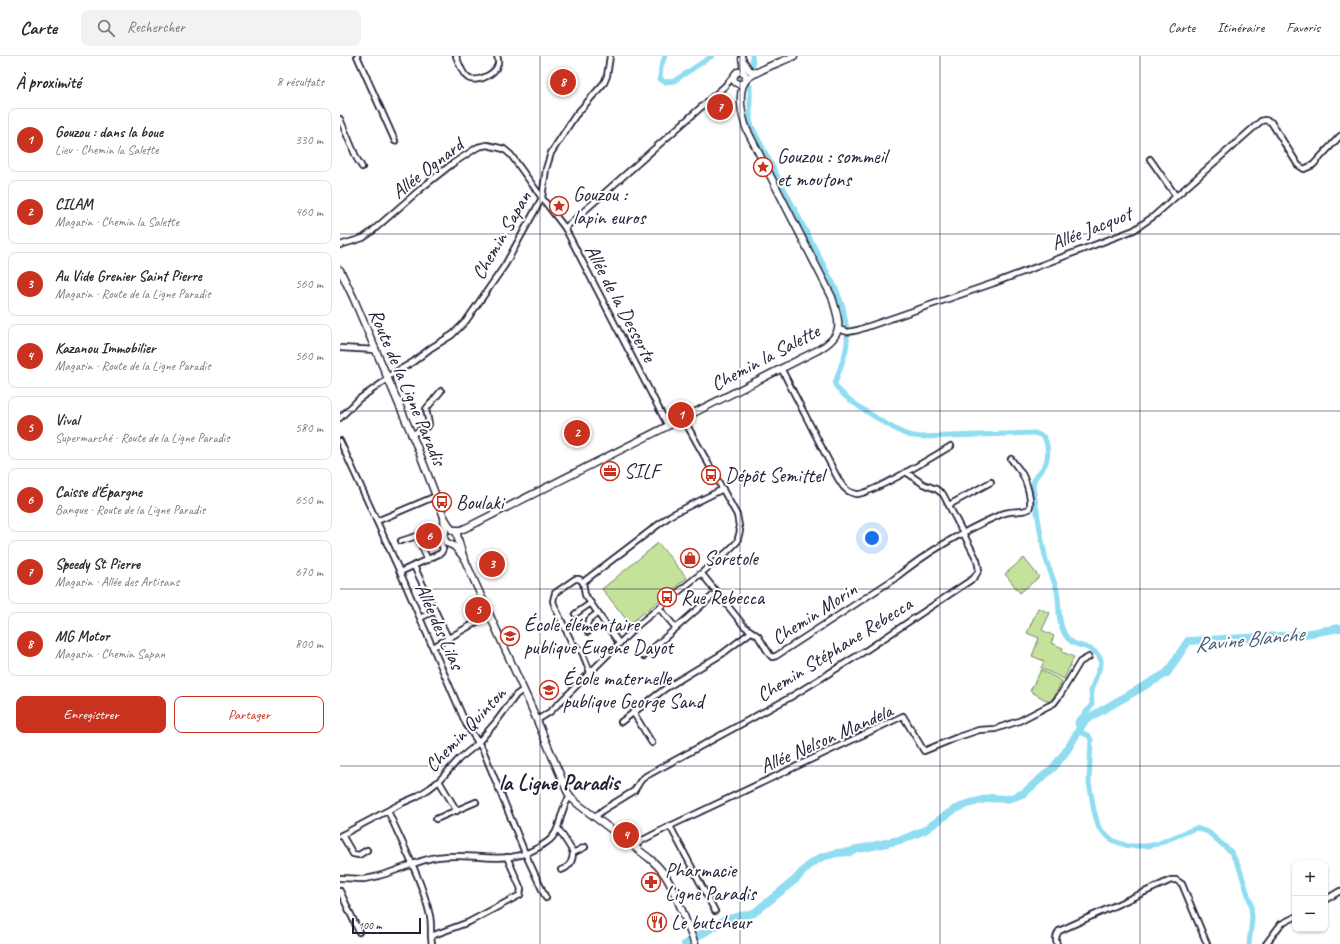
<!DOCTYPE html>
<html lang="fr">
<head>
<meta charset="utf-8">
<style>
  :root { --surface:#fff; --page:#f2f2f3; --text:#2b2b33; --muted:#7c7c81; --line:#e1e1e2; --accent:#c8321e }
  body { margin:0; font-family:Caveat,sans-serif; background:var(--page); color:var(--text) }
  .controls { position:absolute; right:12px; bottom:12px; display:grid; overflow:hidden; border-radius:8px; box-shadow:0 1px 3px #0004 }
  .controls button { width:36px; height:36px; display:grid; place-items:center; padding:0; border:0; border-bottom:1px solid var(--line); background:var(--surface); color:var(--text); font:20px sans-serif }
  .scale { position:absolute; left:12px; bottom:10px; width:69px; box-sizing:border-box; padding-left:4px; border:2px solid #22223b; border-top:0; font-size:11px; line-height:14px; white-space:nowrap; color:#22223b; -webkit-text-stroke:3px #fff; paint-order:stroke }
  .you { position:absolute; left:532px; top:482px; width:14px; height:14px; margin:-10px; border:3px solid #fff; border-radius:50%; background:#1a73e8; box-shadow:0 0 0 6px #1a73e833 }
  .badge { display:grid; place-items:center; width:26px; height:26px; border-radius:50%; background:var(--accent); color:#fff; font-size:13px; font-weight:700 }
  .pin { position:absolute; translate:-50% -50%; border:2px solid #fff; box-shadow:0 1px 4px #0006 }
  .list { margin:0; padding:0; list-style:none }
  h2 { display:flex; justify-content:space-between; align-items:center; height:52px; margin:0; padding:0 16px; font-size:17px }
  h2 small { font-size:13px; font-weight:400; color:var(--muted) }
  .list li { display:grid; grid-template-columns:26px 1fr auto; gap:12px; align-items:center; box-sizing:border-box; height:64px; margin:0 8px 8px; padding:0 8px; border:1px solid var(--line); border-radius:8px }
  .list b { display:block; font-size:15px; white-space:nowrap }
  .list p { margin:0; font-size:13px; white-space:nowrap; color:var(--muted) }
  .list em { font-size:13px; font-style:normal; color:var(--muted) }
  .actions { display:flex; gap:8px; padding:12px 16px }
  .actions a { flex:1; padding:9px 0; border:1px solid var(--accent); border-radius:8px; text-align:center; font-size:14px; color:var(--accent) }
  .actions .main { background:var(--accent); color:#fff }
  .icon { flex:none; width:22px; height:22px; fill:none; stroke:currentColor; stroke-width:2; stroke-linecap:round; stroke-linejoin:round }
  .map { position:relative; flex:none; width:1000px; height:888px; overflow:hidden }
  header { display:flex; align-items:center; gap:24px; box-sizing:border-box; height:56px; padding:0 20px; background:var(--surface); border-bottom:1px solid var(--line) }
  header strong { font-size:19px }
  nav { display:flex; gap:22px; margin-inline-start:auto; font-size:14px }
  .search { width:280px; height:36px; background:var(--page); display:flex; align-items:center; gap:10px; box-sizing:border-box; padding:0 14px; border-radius:8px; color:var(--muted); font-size:15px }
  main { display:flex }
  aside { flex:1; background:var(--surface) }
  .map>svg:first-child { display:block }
</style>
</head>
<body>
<header>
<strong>Carte</strong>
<div class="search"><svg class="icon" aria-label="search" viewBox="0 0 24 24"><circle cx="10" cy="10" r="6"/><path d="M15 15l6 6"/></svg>Rechercher</div>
<nav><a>Carte</a><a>Itinéraire</a><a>Favoris</a></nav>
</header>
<main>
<aside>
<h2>À proximité<small>8 résultats</small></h2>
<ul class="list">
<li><span class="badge">1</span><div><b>Gouzou : dans la boue</b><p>Lieu · Chemin la Salette</p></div><em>330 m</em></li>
<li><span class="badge">2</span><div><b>CILAM</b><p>Magasin · Chemin la Salette</p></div><em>460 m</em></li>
<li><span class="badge">3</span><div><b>Au Vide Grenier Saint Pierre</b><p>Magasin · Route de la Ligne Paradis</p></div><em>560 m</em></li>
<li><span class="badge">4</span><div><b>Kazanou Immobilier</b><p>Magasin · Route de la Ligne Paradis</p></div><em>560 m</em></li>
<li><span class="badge">5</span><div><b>Vival</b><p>Supermarché · Route de la Ligne Paradis</p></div><em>580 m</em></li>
<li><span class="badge">6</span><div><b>Caisse d'Épargne</b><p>Banque · Route de la Ligne Paradis</p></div><em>650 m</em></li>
<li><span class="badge">7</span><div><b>Speedy St Pierre</b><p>Magasin · Allée des Artisans</p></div><em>670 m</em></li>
<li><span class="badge">8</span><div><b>MG Motor</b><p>Magasin · Chemin Sapan</p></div><em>800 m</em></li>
</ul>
<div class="actions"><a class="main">Enregistrer</a><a>Partager</a></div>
</aside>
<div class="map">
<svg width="1000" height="888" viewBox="0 0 1000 888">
  <rect width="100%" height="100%" fill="#fff"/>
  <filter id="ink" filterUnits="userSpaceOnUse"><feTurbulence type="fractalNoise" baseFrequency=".025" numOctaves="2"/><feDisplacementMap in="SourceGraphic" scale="8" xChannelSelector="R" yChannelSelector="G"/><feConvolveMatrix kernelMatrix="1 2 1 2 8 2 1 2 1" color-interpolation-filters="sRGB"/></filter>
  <g filter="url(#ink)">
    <g fill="#c4e299" stroke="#73826a">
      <path d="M 318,487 L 347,522 L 290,568 L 262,533 Z"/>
      <path d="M 684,502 L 699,521 L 680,537 L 665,518 Z"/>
      <path d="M 698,552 L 710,557 L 702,574 L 714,580 L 711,587 L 723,592 L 722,596 L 734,601 L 724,623 L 701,612 L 704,605 L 692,600 L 699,582 L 687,577 Z"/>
      <path d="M 701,614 L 722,625 L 711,647 L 690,635 Z"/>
    </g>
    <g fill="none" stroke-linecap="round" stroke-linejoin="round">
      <g stroke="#90dcf0" stroke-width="5">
        <path d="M 325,0 L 321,11 L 320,23 L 325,26 L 334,25 L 372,0"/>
        <path d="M 412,0 L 413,9"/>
        <path d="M 410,30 L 410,64 L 412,71 L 496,233 L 503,251 L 507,274"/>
        <path d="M 507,281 C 508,297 499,312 495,328 C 499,341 549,370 563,377 C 569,380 575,380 581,381 L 695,377 L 704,381 C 709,390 709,404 703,412 C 698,419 693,421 693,431 C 697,454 700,477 705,500 C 708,512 714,523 717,535 C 720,549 717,564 724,577 C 733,595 752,585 761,604 L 761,608 L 751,634 L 752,648 L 749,653 L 737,666 L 739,675 L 749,680 L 751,684 L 749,726 L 754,755 L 759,772 L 766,779 L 774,785 L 788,790 L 807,790 L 817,788 L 856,772 L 868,776 L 891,796 L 899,811 L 911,848 L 912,864 L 909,888"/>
      </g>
      <path stroke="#90dcf0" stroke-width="8" d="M 345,888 L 385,864 L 414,857 L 455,824 L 470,808 L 482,801 L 497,797 L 510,796 L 517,793 L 524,792 L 564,783 L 585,774 L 612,755 L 627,748 L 650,742 L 667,743 L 674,741 L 684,737 L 714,711 L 727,694 L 745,664 L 827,617 L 848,585 L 959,579 L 1000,572"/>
      <defs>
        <g id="street">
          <path d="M 17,0 L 55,85"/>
          <path d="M 116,0 C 119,7 122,18 128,22 C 137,28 164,16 157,0"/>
          <path d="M 402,0 L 403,16"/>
          <path d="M 0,63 L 17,103 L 22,111"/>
          <path d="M 810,103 L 836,140"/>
          <path d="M 225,172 L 385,30 L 393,21"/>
          <path d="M 0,189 L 23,182 L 30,177 L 84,130 L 112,108 L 138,91 L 147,89 L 164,93 L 171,99 L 202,142 L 225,172 L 328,370"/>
          <path d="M 498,273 L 508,276 L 518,274 L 654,227 L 794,174 L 814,160 L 921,65 L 925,64 L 931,66 L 958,109 L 964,113 L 973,109 L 1000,80"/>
          <path d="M 0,292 L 36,294"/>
          <path d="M 441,312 L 496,419 C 501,428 505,436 516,438 C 529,440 596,399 611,390"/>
          <path d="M 0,362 L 19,343 L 45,325 L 49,320 L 73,306 L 91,292 L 112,279 L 126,265 L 165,209 L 202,142 L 206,113 L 211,97 L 235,60 L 264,27 L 267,20 L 270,0"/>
          <path d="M 71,379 L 88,370 L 89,368 L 86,353 L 101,335"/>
          <path d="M 0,385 L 60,516 L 126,668 L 143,694 L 185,797 L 206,842"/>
          <path d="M 609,449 L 651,426"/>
          <path d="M 37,465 L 96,440"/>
          <path d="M 61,485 L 77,480"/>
          <path d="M 88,504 L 77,480 L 91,471 L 98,481"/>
          <path d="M 74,510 L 108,582"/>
          <path d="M 60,516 L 101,497 L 103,493 L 98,481 L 104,479"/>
          <path d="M 362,518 L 404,570 L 418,580 L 430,599 L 432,601 L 436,600 L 554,523 C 587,496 623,475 662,458 C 671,454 681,457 689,453 C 693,445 686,424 681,416 C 678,412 674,407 671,403"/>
          <path d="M 243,526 L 331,459 L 383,433"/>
          <path d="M 243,526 L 239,523 L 235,523 L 215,537 L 213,545 L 215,551 L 232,587 L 242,596 L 250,616"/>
          <path d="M 243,526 L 245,539 L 279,587"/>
          <path d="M 319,552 L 336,572"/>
          <path d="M 235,558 L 251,547"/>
          <path d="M 80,562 L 95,555"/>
          <path d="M 248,576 C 244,565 251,562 258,557"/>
          <path d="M 93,591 L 149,559"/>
          <path d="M 304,600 L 377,536"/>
          <path d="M 293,656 L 312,687"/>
          <path d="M 197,664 L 210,656 L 298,569 L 387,496 L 397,486 L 400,475 L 397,459 L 343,362"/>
          <path d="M 281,666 L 326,632 L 382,598 L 411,576"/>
          <path d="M 99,725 L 117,755"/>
          <path d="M 48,755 C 63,789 82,824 90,860 C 92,870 90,879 92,888"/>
          <path d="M 255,761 L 263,754 L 294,735 L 301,724 L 306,720 L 449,642 L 525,595 L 634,522 L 639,514 L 637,504 L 603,438 L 596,433 L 583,428 L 566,416"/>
          <path d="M 96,763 L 136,746"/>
          <path d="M 330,770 L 375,855"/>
          <path d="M 218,772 L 233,796 C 233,805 230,811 221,814"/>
          <path d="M 2,779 L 13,798 L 19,799 L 27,794"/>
          <path d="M 0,780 L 62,747 L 76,741 L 90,732 L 99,725 L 119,703 L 135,690 L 156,666 L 176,639 L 183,634"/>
          <path d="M 295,791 L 301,785 L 330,770 L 563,660 L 584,695 L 618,681 L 639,674 L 655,673 L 679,665 L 714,647 L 720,639 L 740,606 L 749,601"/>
          <path d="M 233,797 L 245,791"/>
          <path d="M 0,822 C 8,822 16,823 24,823 C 50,820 73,805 97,801 C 137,795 169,814 207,786 C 223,775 218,754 230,741"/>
          <path d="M 0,835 L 19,876"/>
          <path d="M 985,844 L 1000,835"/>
          <path d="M 91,880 L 129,866 L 180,839 L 181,833 L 167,801"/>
          <path d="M 717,888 C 715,883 716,880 719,875 L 831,824 L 836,824 L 842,828 L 867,888"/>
          <path d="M 926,888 L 941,868 L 955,861"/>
        </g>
        <g id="secondary">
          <path d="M 402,3 L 409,14 L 417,17"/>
          <path d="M 404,27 C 395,31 390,22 397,16 L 403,16 L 406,20 L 406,24"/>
          <path d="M 0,214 L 13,241 L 78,393 L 104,461 L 112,474 L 117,477 L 118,483 L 123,500 L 190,648 L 227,735 L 230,741 L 239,749 L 309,802 C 315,807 320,812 324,818 C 337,836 346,867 355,888"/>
          <path d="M 104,461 L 105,476 L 104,483 L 107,487 L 114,490 L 122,499"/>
          <path d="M 114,474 L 121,474 L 132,469 L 478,294 C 505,279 500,268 492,241 L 407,74 C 402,61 396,34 407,23 C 416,14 442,6 454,0"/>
        </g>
      </defs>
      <use href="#street" stroke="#22223b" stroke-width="8"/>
      <use href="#secondary" stroke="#22223b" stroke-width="9"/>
      <use href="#street" stroke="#fff" stroke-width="4.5"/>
      <use href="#secondary" stroke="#fff" stroke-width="6"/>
    </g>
  </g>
  <path fill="none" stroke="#22223b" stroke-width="1" stroke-opacity="0.55" d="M 200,0 L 200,888M 400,0 L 400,888M 600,0 L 600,888M 800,0 L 800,888M 0,178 L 1000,178M 0,355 L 1000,355M 0,533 L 1000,533M 0,710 L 1000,710"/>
  <defs>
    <symbol id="sight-ring" viewBox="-11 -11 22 22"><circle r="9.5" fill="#fff" stroke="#c8321e" stroke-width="1.5"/><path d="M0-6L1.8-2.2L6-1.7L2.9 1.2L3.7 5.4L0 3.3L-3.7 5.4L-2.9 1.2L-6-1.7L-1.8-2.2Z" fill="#c8321e"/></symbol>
    <symbol id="office-ring" viewBox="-11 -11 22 22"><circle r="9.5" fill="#fff" stroke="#c8321e" stroke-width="1.5"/><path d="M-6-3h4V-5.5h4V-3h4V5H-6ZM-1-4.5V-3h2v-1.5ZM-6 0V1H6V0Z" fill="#c8321e"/></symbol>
    <symbol id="bus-ring" viewBox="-11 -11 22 22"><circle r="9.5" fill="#fff" stroke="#c8321e" stroke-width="1.5"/><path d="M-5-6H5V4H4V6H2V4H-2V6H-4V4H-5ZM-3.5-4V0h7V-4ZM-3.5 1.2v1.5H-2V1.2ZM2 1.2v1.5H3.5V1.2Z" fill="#c8321e"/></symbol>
    <symbol id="shop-ring" viewBox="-11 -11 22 22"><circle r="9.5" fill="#fff" stroke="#c8321e" stroke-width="1.5"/><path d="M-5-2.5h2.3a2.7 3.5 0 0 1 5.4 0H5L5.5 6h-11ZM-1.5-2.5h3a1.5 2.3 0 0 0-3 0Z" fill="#c8321e"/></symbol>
    <symbol id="school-ring" viewBox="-11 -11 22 22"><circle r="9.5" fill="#fff" stroke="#c8321e" stroke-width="1.5"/><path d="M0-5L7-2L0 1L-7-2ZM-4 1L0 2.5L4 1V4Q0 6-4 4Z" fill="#c8321e"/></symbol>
    <symbol id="pharmacy-ring" viewBox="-11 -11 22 22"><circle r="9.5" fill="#fff" stroke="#c8321e" stroke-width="1.5"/><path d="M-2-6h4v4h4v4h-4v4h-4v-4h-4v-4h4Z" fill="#c8321e"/></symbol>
    <symbol id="restaurant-ring" viewBox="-11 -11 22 22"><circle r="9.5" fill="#fff" stroke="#c8321e" stroke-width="1.5"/><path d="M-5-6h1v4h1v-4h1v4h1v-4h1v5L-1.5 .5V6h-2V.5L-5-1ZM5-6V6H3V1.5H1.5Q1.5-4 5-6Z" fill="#c8321e"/></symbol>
  </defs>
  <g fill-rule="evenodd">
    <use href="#sight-ring" x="412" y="100" width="22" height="22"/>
    <use href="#sight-ring" x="208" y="139" width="22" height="22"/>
    <use href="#office-ring" x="259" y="404" width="22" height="22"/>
    <use href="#bus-ring" x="360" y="408" width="22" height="22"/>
    <use href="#bus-ring" x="91" y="435" width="22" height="22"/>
    <use href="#shop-ring" x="339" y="491" width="22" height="22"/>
    <use href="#bus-ring" x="316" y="530" width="22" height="22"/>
    <use href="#school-ring" x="159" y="569" width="22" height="22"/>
    <use href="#school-ring" x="198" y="623" width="22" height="22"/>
    <use href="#pharmacy-ring" x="300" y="815" width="22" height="22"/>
    <use href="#restaurant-ring" x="306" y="855" width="22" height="22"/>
  </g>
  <g text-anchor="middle" stroke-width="4" stroke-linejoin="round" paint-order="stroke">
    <g font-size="20" fill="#22223b" stroke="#fff" text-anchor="start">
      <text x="437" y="107">Gouzou : sommeil<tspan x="437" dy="23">et moutons</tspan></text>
      <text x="233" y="145">Gouzou :<tspan x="233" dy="23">lapin euros</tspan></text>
      <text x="284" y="422">SILF</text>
      <text x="385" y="426">Dépôt Semittel</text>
      <text x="116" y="453">Boulaki</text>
      <text x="364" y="509">Soretole</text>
      <text x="341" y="548">Rue Rebecca</text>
      <text x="184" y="575">École élémentaire<tspan x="184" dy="23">publique Eugene Dayot</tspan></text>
      <text x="223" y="629">École maternelle<tspan x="223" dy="23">publique George Sand</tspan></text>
      <text x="325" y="821">Pharmacie<tspan x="325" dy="23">Ligne Paradis</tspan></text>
      <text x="331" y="873">Le butcheur</text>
    </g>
    <g font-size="20" fill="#22223b" stroke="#fff">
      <text transform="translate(87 112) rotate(-38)" y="7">Allée Ognard</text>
      <text transform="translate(751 172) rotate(-22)" y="7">Allée Jacquot</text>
      <text transform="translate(161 179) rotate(-60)" y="7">Chemin Sapan</text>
      <text transform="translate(281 247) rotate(62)" y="7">Allée de la Desserte</text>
      <text transform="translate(425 301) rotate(-28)" y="7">Chemin la Salette</text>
      <text transform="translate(68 331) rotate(67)" y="7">Route de la Ligne Paradis</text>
      <text transform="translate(474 557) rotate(-33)" y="7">Chemin Morin</text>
      <text transform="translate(100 570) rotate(66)" y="7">Allée des Lilas</text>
      <text transform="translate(494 593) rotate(-32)" y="7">Chemin Stéphane Rebecca</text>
      <text transform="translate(125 673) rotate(-47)" y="7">Chemin Quinton</text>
      <text transform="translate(486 682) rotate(-24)" y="7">Allée Nelson Mandela</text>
    </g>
    <g font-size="21" font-style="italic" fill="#435a71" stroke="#fff">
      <text transform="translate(909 583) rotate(-6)" y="7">Ravine Blanche</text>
    </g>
    <g font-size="22" font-weight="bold" fill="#22223b" stroke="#fff">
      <text x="219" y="734">la Ligne Paradis</text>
    </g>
  </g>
</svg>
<div class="controls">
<button>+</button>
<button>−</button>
</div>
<div class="scale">100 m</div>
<div class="you"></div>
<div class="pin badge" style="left:341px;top:359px">1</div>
<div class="pin badge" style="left:237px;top:377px">2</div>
<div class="pin badge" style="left:152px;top:508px">3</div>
<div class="pin badge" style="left:286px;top:779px">4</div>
<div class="pin badge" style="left:138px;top:554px">5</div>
<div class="pin badge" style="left:89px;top:480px">6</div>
<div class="pin badge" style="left:380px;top:51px">7</div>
<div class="pin badge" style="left:223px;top:26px">8</div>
</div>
</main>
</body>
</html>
